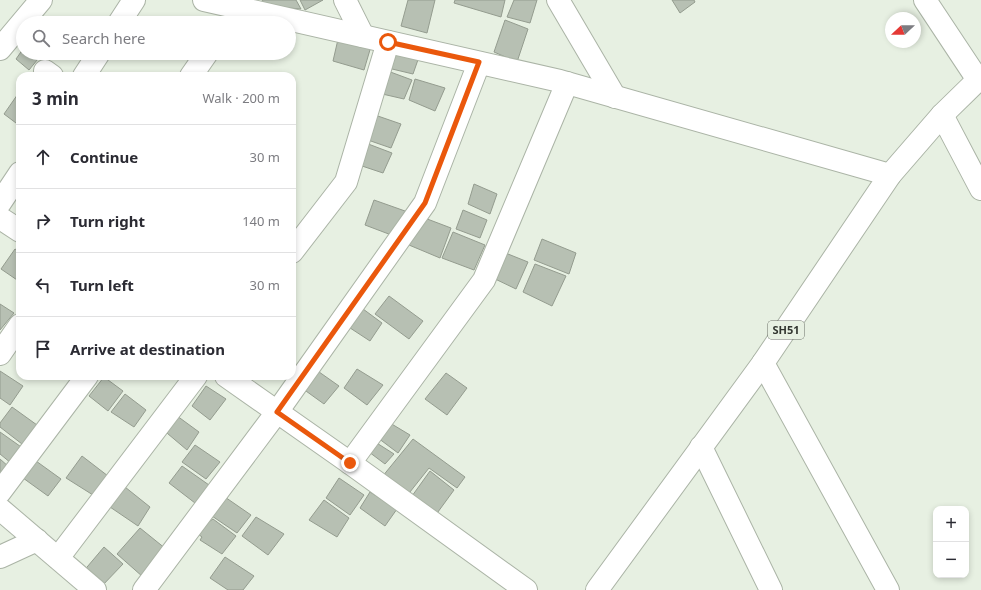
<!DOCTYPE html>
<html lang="en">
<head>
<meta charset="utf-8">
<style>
  :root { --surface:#fff; --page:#f7f7f7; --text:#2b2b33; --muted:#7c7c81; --line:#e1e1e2 }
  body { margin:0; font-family:"Noto Sans",sans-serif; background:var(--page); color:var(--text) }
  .controls { position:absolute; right:12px; bottom:12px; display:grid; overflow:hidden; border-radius:8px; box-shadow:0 2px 6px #0003 }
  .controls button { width:36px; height:36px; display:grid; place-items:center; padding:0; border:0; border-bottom:1px solid var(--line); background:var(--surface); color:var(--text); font:20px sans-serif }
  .compass { position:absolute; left:885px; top:12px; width:36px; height:36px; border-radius:50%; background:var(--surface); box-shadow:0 2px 6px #0003; rotate:248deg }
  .stop { position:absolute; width:12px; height:12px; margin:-9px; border:3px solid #ea580c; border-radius:50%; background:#fff }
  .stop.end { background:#ea580c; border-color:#fff; box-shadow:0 1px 4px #0008 }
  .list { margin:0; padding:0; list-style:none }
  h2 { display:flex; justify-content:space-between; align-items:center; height:52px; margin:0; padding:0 16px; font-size:17px }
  h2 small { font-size:13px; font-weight:400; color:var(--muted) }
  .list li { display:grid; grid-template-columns:26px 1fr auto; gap:12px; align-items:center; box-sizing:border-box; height:64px; padding:0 16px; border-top:1px solid var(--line) }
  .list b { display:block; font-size:15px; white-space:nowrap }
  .list em { font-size:13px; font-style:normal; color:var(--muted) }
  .icon { flex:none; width:22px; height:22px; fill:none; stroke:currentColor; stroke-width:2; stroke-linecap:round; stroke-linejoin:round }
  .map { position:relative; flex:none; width:981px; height:590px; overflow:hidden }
  .search { position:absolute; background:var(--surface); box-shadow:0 2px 6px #0003; left:16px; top:16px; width:280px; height:44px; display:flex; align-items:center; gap:10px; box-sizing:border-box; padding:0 14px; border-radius:22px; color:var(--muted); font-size:15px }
  .panel { position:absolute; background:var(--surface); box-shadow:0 2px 6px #0003; left:16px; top:72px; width:280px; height:308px; border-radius:12px }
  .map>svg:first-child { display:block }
</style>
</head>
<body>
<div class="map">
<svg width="981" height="590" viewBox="0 0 981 590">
  <rect width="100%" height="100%" fill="#e7f0e2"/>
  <g fill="#b7c0b3" stroke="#949c8f">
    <path d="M 262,0 L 296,0 L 301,9 L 265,6 Z"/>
    <path d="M 300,0 L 323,0 L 305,10 Z"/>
    <path d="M 408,0 L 435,0 L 427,33 L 401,26 Z"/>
    <path d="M 455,0 L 505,0 L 501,17 L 454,3 Z"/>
    <path d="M 514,0 L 537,0 L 530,23 L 507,17 Z"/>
    <path d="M 672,0 L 694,0 L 695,2 L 680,13 Z"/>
    <path d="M 505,20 L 528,29 L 517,62 L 494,52 Z"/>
    <path d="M 339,35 L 372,43 L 364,70 L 333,61 Z"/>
    <path d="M 391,48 L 420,54 L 413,74 L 388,68 Z"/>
    <path d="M 23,49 L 23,53 L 42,54 L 29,70 L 16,59 Z"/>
    <path d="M 385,70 L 412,80 L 404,99 L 378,93 Z"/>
    <path d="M 415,79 L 445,88 L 435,111 L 409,100 Z"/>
    <path d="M 20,91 L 20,126 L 4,114 Z"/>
    <path d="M 372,114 L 401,124 L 391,148 L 365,139 Z"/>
    <path d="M 363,142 L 392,153 L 383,173 L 356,164 Z"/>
    <path d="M 474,184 L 497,194 L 490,214 L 468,204 Z"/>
    <path d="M 374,200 L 405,211 L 394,236 L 365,225 Z"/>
    <path d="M 463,210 L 487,220 L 480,238 L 456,229 Z"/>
    <path d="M 422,217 L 451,228 L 440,258 L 409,245 Z"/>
    <path d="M 453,232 L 485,245 L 474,270 L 442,258 Z"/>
    <path d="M 542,239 L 576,253 L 569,274 L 534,260 Z"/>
    <path d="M 15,249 L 20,252 L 20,282 L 1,269 Z"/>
    <path d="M 503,252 L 528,262 L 516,289 L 491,277 Z"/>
    <path d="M 535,264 L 566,276 L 552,306 L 523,292 Z"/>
    <path d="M 389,296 L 423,321 L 409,339 L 375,314 Z"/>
    <path d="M 0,304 L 14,313 L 0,330 Z"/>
    <path d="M 359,306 L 382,323 L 370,341 L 344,324 Z"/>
    <path d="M 312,367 L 339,386 L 324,404 L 299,386 Z"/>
    <path d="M 357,369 L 383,385 L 367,405 L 344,388 Z"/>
    <path d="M 0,371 L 23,386 L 10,405 L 0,398 Z"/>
    <path d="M 446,373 L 467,388 L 447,415 L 425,399 Z"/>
    <path d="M 104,377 L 123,391 L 108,411 L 89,396 Z"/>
    <path d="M 206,386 L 226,399 L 210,420 L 192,406 Z"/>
    <path d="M 125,394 L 146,410 L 134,427 L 111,412 Z"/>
    <path d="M 12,407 L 37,425 L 22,444 L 0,427 L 0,423 Z"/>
    <path d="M 173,413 L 199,432 L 187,450 L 161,428 Z"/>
    <path d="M 385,420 L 410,435 L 398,453 L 374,435 Z"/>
    <path d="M 0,432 L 24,449 L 11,463 L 0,454 Z"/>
    <path d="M 413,439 L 465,477 L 457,488 L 429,468 L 406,497 L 382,477 Z"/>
    <path d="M 372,440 L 394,454 L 385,464 L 365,449 Z"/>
    <path d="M 195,445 L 220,462 L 206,479 L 182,462 Z"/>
    <path d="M 82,456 L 108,476 L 93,495 L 66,478 Z"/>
    <path d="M 0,459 L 9,467 L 0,479 Z"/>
    <path d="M 36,461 L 61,479 L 48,496 L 23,478 Z"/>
    <path d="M 182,466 L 209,485 L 195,503 L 169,483 Z"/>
    <path d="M 430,471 L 454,490 L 435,516 L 412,496 Z"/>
    <path d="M 339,478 L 364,495 L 350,515 L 326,498 Z"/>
    <path d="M 125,487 L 150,507 L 138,526 L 110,507 Z"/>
    <path d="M 370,492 L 397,509 L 385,526 L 360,508 Z"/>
    <path d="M 222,495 L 251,515 L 237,533 L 209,514 Z"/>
    <path d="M 324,500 L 349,518 L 337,537 L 309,520 Z"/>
    <path d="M 256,517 L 284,534 L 268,555 L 242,536 Z"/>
    <path d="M 208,519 L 210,521 L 213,519 L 236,536 L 222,554 L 200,540 L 202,537 L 198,534 Z"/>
    <path d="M 140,528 L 166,549 L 143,577 L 117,554 Z"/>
    <path d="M 104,547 L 123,564 L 100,588 L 82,573 Z"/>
    <path d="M 225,557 L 254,576 L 243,590 L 228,590 L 210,578 Z"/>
  </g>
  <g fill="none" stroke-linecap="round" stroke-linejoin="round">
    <defs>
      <g id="minor">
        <path d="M 204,0 L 560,81 L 890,175"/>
        <path d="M 345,0 L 363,36"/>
        <path d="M 558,0 L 615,97"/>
        <path d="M 925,0 L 978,80"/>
        <path d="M 119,23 L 134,0"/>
        <path d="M 0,49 L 41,0"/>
        <path d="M 45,71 L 52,76"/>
        <path d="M 84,76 L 99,53"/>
        <path d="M 191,76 L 207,53"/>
        <path d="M 942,115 L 981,189"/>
        <path d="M 0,203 L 20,173"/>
        <path d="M 0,218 L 20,231"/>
        <path d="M 292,252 L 346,182 L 388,42"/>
        <path d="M 0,354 L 20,325"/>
        <path d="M 763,363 L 888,590"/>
        <path d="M 226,376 L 350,463 L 526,590"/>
        <path d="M 701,447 L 771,590"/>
        <path d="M 350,463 L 484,280 L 567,83"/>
        <path d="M 0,492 L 87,376"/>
        <path d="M 0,509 L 95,590"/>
        <path d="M 0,557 L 37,540"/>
        <path d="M 58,558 L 196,376"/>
        <path d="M 144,590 L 277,412 L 425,203 L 479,63"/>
      </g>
      <path id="primary" d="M 597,590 L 763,363 L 890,175 L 942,115 L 981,77"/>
    </defs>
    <use href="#minor" stroke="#abb4a6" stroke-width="24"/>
    <use href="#primary" stroke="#abb4a6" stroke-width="24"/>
    <use href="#minor" stroke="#fff" stroke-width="22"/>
    <use href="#primary" stroke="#fff" stroke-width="22"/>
  </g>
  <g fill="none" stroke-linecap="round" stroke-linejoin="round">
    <path stroke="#ea580c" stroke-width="5" d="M 350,463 L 277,412 L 425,203 L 479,62 L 388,42"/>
  </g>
  <g text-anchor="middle" stroke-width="3" stroke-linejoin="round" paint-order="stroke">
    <rect fill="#e7f0e2" stroke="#686d65" stroke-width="1" x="768" y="321" width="36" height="18" rx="3"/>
    <g font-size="11" font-weight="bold" fill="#31352f">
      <text x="786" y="334">SH51</text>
    </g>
  </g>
</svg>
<div class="controls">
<button>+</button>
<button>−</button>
</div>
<svg class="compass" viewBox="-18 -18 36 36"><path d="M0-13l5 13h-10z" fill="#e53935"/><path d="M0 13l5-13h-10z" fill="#7c7c81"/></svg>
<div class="stop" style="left:388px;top:42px"></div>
<div class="stop end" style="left:350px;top:463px"></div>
<div class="search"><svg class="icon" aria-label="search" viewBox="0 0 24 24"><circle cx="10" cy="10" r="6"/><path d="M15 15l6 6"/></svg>Search here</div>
<section class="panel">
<h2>3 min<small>Walk · 200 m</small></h2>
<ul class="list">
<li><svg class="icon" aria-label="ahead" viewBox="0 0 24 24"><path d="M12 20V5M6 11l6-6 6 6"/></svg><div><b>Continue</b></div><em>30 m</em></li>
<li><svg class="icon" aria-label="right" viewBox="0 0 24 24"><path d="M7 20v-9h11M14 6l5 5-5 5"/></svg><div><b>Turn right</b></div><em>140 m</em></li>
<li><svg class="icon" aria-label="left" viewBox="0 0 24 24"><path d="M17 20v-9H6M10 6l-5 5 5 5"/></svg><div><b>Turn left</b></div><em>30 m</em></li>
<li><svg class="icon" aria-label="arrive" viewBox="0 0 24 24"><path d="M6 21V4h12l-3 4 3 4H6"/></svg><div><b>Arrive at destination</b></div></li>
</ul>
</section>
</div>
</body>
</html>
